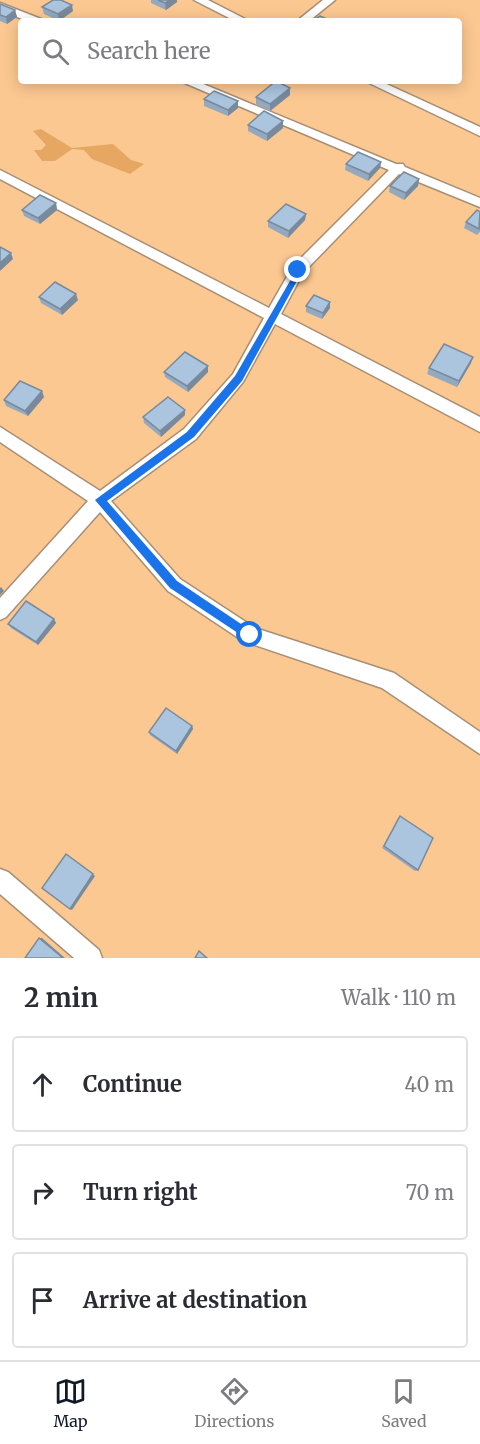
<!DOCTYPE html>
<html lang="en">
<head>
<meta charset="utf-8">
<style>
  :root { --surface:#fff; --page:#f2f2f3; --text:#2b2b33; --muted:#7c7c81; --line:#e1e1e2; --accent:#111827 }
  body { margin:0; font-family:Merriweather,serif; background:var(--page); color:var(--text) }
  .stop { position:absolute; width:18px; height:18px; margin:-14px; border:4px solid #1a73e8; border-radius:50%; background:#fff }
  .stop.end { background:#1a73e8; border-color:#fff; box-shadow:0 2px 6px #0008 }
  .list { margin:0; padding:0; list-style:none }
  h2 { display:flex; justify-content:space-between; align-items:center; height:78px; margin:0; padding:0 24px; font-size:26px }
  h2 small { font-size:20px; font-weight:400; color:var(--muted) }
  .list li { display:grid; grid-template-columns:39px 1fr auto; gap:18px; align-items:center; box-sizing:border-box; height:96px; margin:0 12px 12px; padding:0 12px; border:2px solid var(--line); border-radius:6px }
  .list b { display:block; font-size:22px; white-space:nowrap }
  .list em { font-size:20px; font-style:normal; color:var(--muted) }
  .icon { flex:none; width:33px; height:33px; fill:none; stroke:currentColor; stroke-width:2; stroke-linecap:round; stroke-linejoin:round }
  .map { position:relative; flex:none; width:480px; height:958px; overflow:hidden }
  .search { position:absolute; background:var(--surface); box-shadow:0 3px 15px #0003; left:18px; right:18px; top:18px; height:66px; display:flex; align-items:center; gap:15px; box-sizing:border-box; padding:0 21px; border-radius:6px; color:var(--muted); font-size:22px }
  .sheet { height:402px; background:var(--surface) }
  nav { display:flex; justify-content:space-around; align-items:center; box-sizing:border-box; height:84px; border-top:2px solid var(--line); background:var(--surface); font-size:16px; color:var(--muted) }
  nav a { display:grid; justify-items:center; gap:3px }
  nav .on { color:var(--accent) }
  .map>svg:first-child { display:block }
</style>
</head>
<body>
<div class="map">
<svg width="480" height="958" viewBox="0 0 480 958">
  <rect width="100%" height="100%" fill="#fde8d2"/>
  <path fill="#fcc891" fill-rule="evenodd" d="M 0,0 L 480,0 L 480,958 L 0,958 ZM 21,21 L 459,21 L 459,81 L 21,81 Z"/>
  <path fill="#e5a761" d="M 41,129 L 72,148 L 113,144 L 131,160 L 144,164 L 130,174 L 92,159 L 84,150 L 72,149 L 55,161 L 42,161 L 34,150 L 41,150 L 46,145 L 33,131 Z"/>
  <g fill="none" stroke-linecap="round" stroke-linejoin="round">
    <defs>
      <g id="lane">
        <path d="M 194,0 L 208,0 L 249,21 L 235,21 Z"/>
        <path d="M 323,0 L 335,0 L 309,21 L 297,21 Z"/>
        <path d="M 0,3 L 41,19 L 42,21 L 27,21 L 0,10 Z"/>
        <path d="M 180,81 L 196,81 L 396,164 L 403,164 L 405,167 L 480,198 L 480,207 L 399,174 L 303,273 L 281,314 L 480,417 L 480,432 L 275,324 L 243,382 L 196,439 L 111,501 L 180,579 L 255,628 L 394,673 L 480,732 L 480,754 L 382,688 L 243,641 L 168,591 L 100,512 L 6,617 L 0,620 L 0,598 L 88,501 L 0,442 L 0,427 L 100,491 L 184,429 L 233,374 L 264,318 L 0,179 L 0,170 L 269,308 L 293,266 L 389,170 Z"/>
        <path d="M 365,81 L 380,81 L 480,127 L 480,136 Z"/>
        <path d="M 0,869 L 8,872 L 99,950 L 102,958 L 74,958 L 0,894 Z"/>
      </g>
    </defs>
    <use href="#lane" stroke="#a78f76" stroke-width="3"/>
    <use href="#lane" fill="#fff" fill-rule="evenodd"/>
  </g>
  <g fill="#93a9c0">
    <path d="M 151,0 L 177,0 L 177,2 L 166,10 L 151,3 Z"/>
    <path d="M 0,4 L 15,10 L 17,17 L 7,24 L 0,21 Z"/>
    <path d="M 42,7 L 73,11 L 59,21 L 44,14 Z"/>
    <path d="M 290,88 L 290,95 L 270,111 L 256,104 L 256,97 Z"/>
    <path d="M 204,99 L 238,108 L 228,116 L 204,106 Z"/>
    <path d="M 283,121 L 283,128 L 267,141 L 248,131 L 248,125 Z"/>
    <path d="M 381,162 L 380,168 L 368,181 L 345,170 L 346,164 Z"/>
    <path d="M 419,179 L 418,186 L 404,200 L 389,192 L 390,186 Z"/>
    <path d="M 56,203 L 57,210 L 40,224 L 24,216 L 22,210 Z"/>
    <path d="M 480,212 L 480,232 L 477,235 L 464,228 L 466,222 Z"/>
    <path d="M 306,214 L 305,220 L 288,238 L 268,227 L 268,221 Z"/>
    <path d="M 39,297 L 78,300 L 62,315 L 41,303 Z"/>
    <path d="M 306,306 L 330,308 L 322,319 L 306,312 Z"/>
    <path d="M 471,363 L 457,387 L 427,374 L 429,368 Z"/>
    <path d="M 208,366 L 208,372 L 188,392 L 165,377 L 164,372 Z"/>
    <path d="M 44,397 L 28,416 L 6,406 L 4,400 Z"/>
    <path d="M 185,415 L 161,437 L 144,423 L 143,417 Z"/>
    <path d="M 54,619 L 56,623 L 38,645 L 11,628 L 8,624 Z"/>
    <path d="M 192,726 L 193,729 L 177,754 L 150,735 L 149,732 Z"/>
    <path d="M 400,816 L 418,870 L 415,871 L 382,848 L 398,818 Z"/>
  </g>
  <g fill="#788a9c">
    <path d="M 170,0 L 177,0 L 177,2 L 166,10 L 165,3 Z"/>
    <path d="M 72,5 L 73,11 L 59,21 L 58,14 Z"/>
    <path d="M 15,10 L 17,17 L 7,24 L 6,17 Z"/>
    <path d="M 290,88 L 290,95 L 270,111 L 270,104 Z"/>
    <path d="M 238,101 L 238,108 L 228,116 L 228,110 Z"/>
    <path d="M 283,121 L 283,128 L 267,141 L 267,134 Z"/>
    <path d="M 381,162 L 380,168 L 368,181 L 369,174 Z"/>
    <path d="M 419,179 L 418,186 L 404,200 L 406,193 Z"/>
    <path d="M 56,203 L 57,210 L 40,224 L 38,218 Z"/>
    <path d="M 306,214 L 305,220 L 288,238 L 289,231 Z"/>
    <path d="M 11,253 L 13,259 L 0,271 L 0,263 Z"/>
    <path d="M 76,294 L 78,300 L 62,315 L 60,309 Z"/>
    <path d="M 330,302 L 330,308 L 322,319 L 323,313 Z"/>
    <path d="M 473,357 L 471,363 L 457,387 L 459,381 Z"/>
    <path d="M 208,366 L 208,372 L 188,392 L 187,386 Z"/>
    <path d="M 42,391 L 44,397 L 28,416 L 25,411 Z"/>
    <path d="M 185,410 L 185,415 L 161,437 L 160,431 Z"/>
    <path d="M 1,587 L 4,591 L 0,595 L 0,588 Z"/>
    <path d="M 54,619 L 56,623 L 38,645 L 36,642 Z"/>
    <path d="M 192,726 L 193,729 L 177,754 L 176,751 Z"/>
    <path d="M 66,854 L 95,876 L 72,910 L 70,909 Z"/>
    <path d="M 39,938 L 42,938 L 65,958 L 63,958 Z"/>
  </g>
  <g fill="#abc5df" stroke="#788a9c" stroke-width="1.5">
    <path d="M 53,0 L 61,0 L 72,5 L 58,14 L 42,7 Z"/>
    <path d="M 158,0 L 170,0 L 165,3 Z"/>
    <path d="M 0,4 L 15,10 L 6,17 L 0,15 Z"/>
    <path d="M 320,16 L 331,21 L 312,21 Z"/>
    <path d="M 276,81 L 290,88 L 270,104 L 256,97 Z"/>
    <path d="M 214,91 L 238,101 L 228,110 L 204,99 Z"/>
    <path d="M 264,111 L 283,121 L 267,134 L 248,125 Z"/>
    <path d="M 358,152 L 381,162 L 369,174 L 346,164 Z"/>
    <path d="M 404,172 L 419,179 L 406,193 L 390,186 Z"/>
    <path d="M 40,195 L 56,203 L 38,218 L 22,210 Z"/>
    <path d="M 286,204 L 306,214 L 289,231 L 268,221 Z"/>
    <path d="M 477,210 L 480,212 L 479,229 L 466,222 Z"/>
    <path d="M 0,247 L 11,253 L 0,263 Z"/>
    <path d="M 55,282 L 76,294 L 60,309 L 39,297 Z"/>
    <path d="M 314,295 L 330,302 L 323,313 L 306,306 Z"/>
    <path d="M 444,344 L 473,357 L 459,381 L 429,368 Z"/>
    <path d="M 185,352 L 208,366 L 187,386 L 164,372 Z"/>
    <path d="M 20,381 L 42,391 L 25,411 L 4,400 Z"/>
    <path d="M 168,397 L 185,410 L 160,431 L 143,417 Z"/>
    <path d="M 26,601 L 54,619 L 36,642 L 8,624 Z"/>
    <path d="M 166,708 L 192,726 L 176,751 L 149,732 Z"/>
    <path d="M 400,816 L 433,838 L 418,870 L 384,846 Z"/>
    <path d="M 66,854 L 93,874 L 70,909 L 42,888 Z"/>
    <path d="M 39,938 L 63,958 L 25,958 Z"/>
    <path d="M 199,951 L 207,958 L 195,958 Z"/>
  </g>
  <path fill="#1a73e8" d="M 298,267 L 303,270 L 242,381 L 194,437 L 107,501 L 177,581 L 253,632 L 253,639 L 250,641 L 170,588 L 95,500 L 187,432 L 235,376 Z"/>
</svg>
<div class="stop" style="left:250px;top:635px"></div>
<div class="stop end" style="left:298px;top:270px"></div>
<div class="search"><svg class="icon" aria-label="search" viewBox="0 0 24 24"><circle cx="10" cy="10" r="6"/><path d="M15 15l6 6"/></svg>Search here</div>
</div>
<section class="sheet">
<h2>2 min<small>Walk · 110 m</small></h2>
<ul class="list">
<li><svg class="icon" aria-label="ahead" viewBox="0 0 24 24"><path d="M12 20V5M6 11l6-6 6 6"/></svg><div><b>Continue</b></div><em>40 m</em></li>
<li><svg class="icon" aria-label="right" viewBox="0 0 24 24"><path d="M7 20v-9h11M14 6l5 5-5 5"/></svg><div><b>Turn right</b></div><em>70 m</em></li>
<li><svg class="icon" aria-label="arrive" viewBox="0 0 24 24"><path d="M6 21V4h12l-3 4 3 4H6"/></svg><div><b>Arrive at destination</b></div></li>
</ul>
</section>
<nav>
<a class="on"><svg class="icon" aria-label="map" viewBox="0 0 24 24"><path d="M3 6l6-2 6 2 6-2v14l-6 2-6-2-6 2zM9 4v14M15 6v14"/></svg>Map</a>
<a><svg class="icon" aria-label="directions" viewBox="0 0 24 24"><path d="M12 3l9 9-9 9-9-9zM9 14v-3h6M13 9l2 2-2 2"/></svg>Directions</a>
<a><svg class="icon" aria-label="saved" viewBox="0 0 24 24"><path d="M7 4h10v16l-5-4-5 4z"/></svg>Saved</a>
</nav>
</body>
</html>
